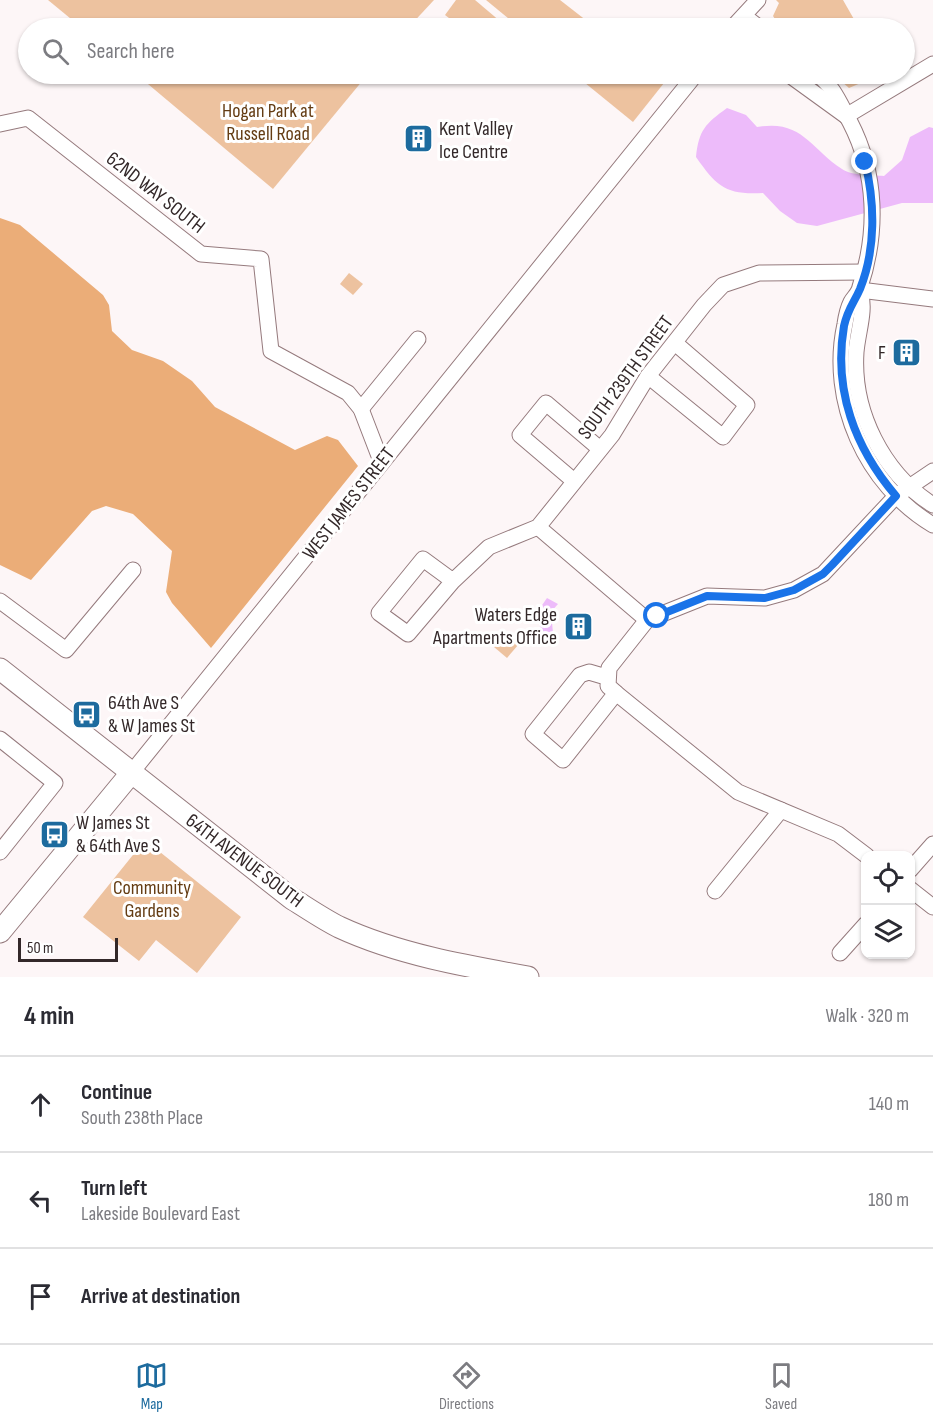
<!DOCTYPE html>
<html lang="en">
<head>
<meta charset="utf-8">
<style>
  :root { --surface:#fff; --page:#f2f2f3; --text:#2b2b33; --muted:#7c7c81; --line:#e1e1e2; --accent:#1d6b9e }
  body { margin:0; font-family:"Sofia Sans Condensed",sans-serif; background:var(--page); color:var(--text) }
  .controls { position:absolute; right:18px; bottom:18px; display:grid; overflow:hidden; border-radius:12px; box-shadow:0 2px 4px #0004 }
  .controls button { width:54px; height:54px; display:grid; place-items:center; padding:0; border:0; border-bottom:2px solid var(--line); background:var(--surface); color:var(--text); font:30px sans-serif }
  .scale { position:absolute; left:18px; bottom:15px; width:100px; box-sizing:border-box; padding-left:6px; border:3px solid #332829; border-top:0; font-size:16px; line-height:21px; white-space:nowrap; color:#332829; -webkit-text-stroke:4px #fff; paint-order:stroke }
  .stop { position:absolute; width:18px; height:18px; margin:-14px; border:4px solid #1a73e8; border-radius:50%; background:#fff }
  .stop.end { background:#1a73e8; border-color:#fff; box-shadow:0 2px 6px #0008 }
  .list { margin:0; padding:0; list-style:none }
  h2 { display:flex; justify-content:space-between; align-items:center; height:78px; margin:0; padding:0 24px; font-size:26px }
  h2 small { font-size:20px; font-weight:400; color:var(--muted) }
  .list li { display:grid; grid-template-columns:39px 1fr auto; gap:18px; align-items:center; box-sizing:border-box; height:96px; padding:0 24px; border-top:2px solid var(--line) }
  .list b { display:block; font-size:22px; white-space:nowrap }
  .list p { margin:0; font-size:20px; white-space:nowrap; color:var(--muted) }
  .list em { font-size:20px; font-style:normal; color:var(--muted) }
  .icon { flex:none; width:33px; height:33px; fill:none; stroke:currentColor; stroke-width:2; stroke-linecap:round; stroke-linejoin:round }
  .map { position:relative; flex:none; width:933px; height:977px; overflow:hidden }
  .search { position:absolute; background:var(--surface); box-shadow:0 2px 4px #0004; left:18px; right:18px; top:18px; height:66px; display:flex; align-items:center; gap:15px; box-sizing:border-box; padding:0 21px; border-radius:33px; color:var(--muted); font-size:22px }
  .sheet { height:366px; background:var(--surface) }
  nav { display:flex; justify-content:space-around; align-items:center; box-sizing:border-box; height:84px; border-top:2px solid var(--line); background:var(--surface); font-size:16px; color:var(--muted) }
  nav a { display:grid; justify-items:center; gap:3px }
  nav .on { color:var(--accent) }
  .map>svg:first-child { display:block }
</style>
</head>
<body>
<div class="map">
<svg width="933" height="977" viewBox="0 0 933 977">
  <rect width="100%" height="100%" fill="#fdf6f7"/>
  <g fill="#edc29f">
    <path d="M 48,0 L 434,0 L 408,28 L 82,28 Z"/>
    <path d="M 456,0 L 475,0 L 501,22 L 496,28 L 462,28 L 445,15 Z"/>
    <path d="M 486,0 L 560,0 L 596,28 L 520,28 Z"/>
    <path d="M 776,0 L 843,0 L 859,28 L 781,28 L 773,16 L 779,3 Z"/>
    <path d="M 136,74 L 368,74 L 273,189 Z"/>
    <path d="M 574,74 L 652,74 L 664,83 L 633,122 Z"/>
    <path d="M 833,74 L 882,74 L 849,88 Z"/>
    <path d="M 349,273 L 363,284 L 353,295 L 340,284 Z"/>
    <path d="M 505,634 L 518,645 L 507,658 L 494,647 Z"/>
    <path d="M 145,840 L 241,917 L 197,973 L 156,940 L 139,961 L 83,917 Z"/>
  </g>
  <path fill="#ebad78" d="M 0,218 L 20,225 L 103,295 L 109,305 L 112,331 L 132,350 L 163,361 L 192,381 L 215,407 L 295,450 L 327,436 L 338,440 L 358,466 L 211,648 L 172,603 L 166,592 L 172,551 L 133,514 L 106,506 L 92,511 L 31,580 L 0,565 Z"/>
  <g fill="#edbbfa">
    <path d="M 727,108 L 746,115 L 757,127 C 802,119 810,148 842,169 C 852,176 873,175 884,176 L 902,160 L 910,137 L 929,127 L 933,128 L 933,203 L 902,203 L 817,226 L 797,223 L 780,211 L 763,193 C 726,195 717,187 696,157 C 699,130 705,124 727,108 Z"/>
    <path d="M 547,598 L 558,604 L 551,612 L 553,633 L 541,635 L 538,611 Z"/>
  </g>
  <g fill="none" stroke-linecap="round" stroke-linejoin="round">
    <defs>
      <g id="street">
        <path d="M 744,16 L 760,28"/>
        <path d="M 732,28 L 758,0"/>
        <path d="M 788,74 L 846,116"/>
        <path d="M 817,74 C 834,87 840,104 850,122 C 877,174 878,232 860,287 C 859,293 854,297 851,302 C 848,308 846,317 845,324 C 828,401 866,485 933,525"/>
        <path d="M 846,116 L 933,64"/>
        <path d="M 0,124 L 28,118 L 201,254 L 261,259 L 271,351 L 348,393 L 361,409 L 381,461"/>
        <path d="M 860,290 C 866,311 858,330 856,352 C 852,412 883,473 933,505"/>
        <path d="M 860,290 L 933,299"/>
        <path d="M 648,376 L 723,437 L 747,405 L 675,343"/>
        <path d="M 361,409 L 418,339"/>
        <path d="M 574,481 L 520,435 L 546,403 L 600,449"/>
        <path d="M 538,527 L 647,620"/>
        <path d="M 453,581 L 423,559 L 379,613 L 408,634 L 453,581 L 489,547 L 538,527 L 612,435 L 648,376 L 704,305 L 723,285 L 759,273 L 864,272"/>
        <path d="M 0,601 L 66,650 L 133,570"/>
        <path d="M 606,677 L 589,672 L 580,675 L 533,734 L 563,760 L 616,693 L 608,686 L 609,668 L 647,620 L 707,596 L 765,598 L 794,590 L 823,574 L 896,496 L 933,471"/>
        <path d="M 616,693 L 738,792 L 838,834 L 867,856"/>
        <path d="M 0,739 L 55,783 L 0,852"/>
        <path d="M 132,772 L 696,74"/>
        <path d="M 910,870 L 933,844"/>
        <path d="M 910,889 L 933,907"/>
        <path d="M 715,891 L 781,810"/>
        <path d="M 840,953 L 866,924"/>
      </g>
      <g id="secondary">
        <path d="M 0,669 L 291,898 C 307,908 323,919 339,927 C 397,954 465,966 528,977"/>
        <path d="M 0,932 L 132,772"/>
      </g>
    </defs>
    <use href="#street" stroke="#957a7d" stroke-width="17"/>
    <use href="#secondary" stroke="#957a7d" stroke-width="23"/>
    <use href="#street" stroke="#fff" stroke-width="15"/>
    <use href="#secondary" stroke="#fff" stroke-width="21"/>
  </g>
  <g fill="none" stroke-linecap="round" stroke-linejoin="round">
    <path stroke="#1a73e8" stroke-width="8" d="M 657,616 L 707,596 L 765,598 L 794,590 L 823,574 L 832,565 L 896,496 C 855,448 833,390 844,326 C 848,308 854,303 860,289 C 876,249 875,203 865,162"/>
  </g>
  <defs>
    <symbol id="building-square" viewBox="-11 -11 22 22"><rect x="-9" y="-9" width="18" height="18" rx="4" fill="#1d6b9e" stroke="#fff"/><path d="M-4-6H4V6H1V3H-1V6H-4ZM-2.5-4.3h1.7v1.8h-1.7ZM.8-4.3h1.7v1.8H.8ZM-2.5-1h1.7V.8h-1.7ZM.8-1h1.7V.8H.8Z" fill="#fff"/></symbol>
    <symbol id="bus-square" viewBox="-11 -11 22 22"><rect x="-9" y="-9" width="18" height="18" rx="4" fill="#1d6b9e" stroke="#fff"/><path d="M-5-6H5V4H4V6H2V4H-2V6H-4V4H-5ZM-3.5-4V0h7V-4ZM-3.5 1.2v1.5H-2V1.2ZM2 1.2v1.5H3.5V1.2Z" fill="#fff"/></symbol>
  </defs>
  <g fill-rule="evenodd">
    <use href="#building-square" x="402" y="122" width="33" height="33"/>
    <use href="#building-square" x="890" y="336" width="33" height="33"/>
    <use href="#building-square" x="562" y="610" width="33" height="33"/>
    <use href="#bus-square" x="70" y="698" width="33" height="33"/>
    <use href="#bus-square" x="38" y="818" width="33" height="33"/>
  </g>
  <g text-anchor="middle" stroke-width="6" stroke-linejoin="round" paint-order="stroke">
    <g font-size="20" fill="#643c13" stroke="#fff">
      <text x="268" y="117">Hogan Park at<tspan x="268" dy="23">Russell Road</tspan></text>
      <text x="152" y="894">Community<tspan x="152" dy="23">Gardens</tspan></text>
    </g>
    <g font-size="20" fill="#332829" stroke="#fff" text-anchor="start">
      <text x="439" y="135">Kent Valley<tspan x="439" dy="23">Ice Centre</tspan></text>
      <text x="886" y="359" text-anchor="end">F</text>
      <text x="557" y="621" text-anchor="end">Waters Edge<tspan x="557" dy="23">Apartments Office</tspan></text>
      <text x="108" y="709">64th Ave S<tspan x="108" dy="23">&amp; W James St</tspan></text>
      <text x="76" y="829">W James St<tspan x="76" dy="23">&amp; 64th Ave S</tspan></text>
    </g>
    <g font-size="20" fill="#332829" stroke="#fff">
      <text transform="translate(156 192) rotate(38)" y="7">62ND WAY SOUTH</text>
      <text transform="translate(625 377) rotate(-54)" y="7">SOUTH 239TH STREET</text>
      <text transform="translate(348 503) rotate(-52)" y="7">WEST JAMES STREET</text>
      <text transform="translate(245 860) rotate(37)" y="7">64TH AVENUE SOUTH</text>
    </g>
  </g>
</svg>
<div class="controls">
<button><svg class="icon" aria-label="locate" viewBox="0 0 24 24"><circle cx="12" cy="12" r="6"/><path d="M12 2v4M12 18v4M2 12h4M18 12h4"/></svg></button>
<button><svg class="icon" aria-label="layers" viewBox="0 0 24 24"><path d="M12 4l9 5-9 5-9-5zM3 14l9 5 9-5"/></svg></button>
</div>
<div class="scale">50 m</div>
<div class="stop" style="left:657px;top:616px"></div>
<div class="stop end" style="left:865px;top:162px"></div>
<div class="search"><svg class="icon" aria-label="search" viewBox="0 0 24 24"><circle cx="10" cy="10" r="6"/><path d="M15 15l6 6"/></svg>Search here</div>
</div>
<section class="sheet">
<h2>4 min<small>Walk · 320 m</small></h2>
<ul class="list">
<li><svg class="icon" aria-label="ahead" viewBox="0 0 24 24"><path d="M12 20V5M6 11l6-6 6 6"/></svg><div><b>Continue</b><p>South 238th Place</p></div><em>140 m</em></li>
<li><svg class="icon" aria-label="left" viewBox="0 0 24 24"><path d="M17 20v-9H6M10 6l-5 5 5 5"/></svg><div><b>Turn left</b><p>Lakeside Boulevard East</p></div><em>180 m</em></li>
<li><svg class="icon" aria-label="arrive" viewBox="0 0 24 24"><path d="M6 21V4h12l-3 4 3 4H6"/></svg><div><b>Arrive at destination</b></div></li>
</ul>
</section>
<nav>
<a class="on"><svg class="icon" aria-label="map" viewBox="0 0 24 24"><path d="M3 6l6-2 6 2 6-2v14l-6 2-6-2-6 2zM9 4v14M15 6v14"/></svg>Map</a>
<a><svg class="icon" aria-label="directions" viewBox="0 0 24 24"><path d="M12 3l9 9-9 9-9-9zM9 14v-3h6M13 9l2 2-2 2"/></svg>Directions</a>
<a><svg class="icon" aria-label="saved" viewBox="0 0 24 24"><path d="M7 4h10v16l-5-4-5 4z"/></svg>Saved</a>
</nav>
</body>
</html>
